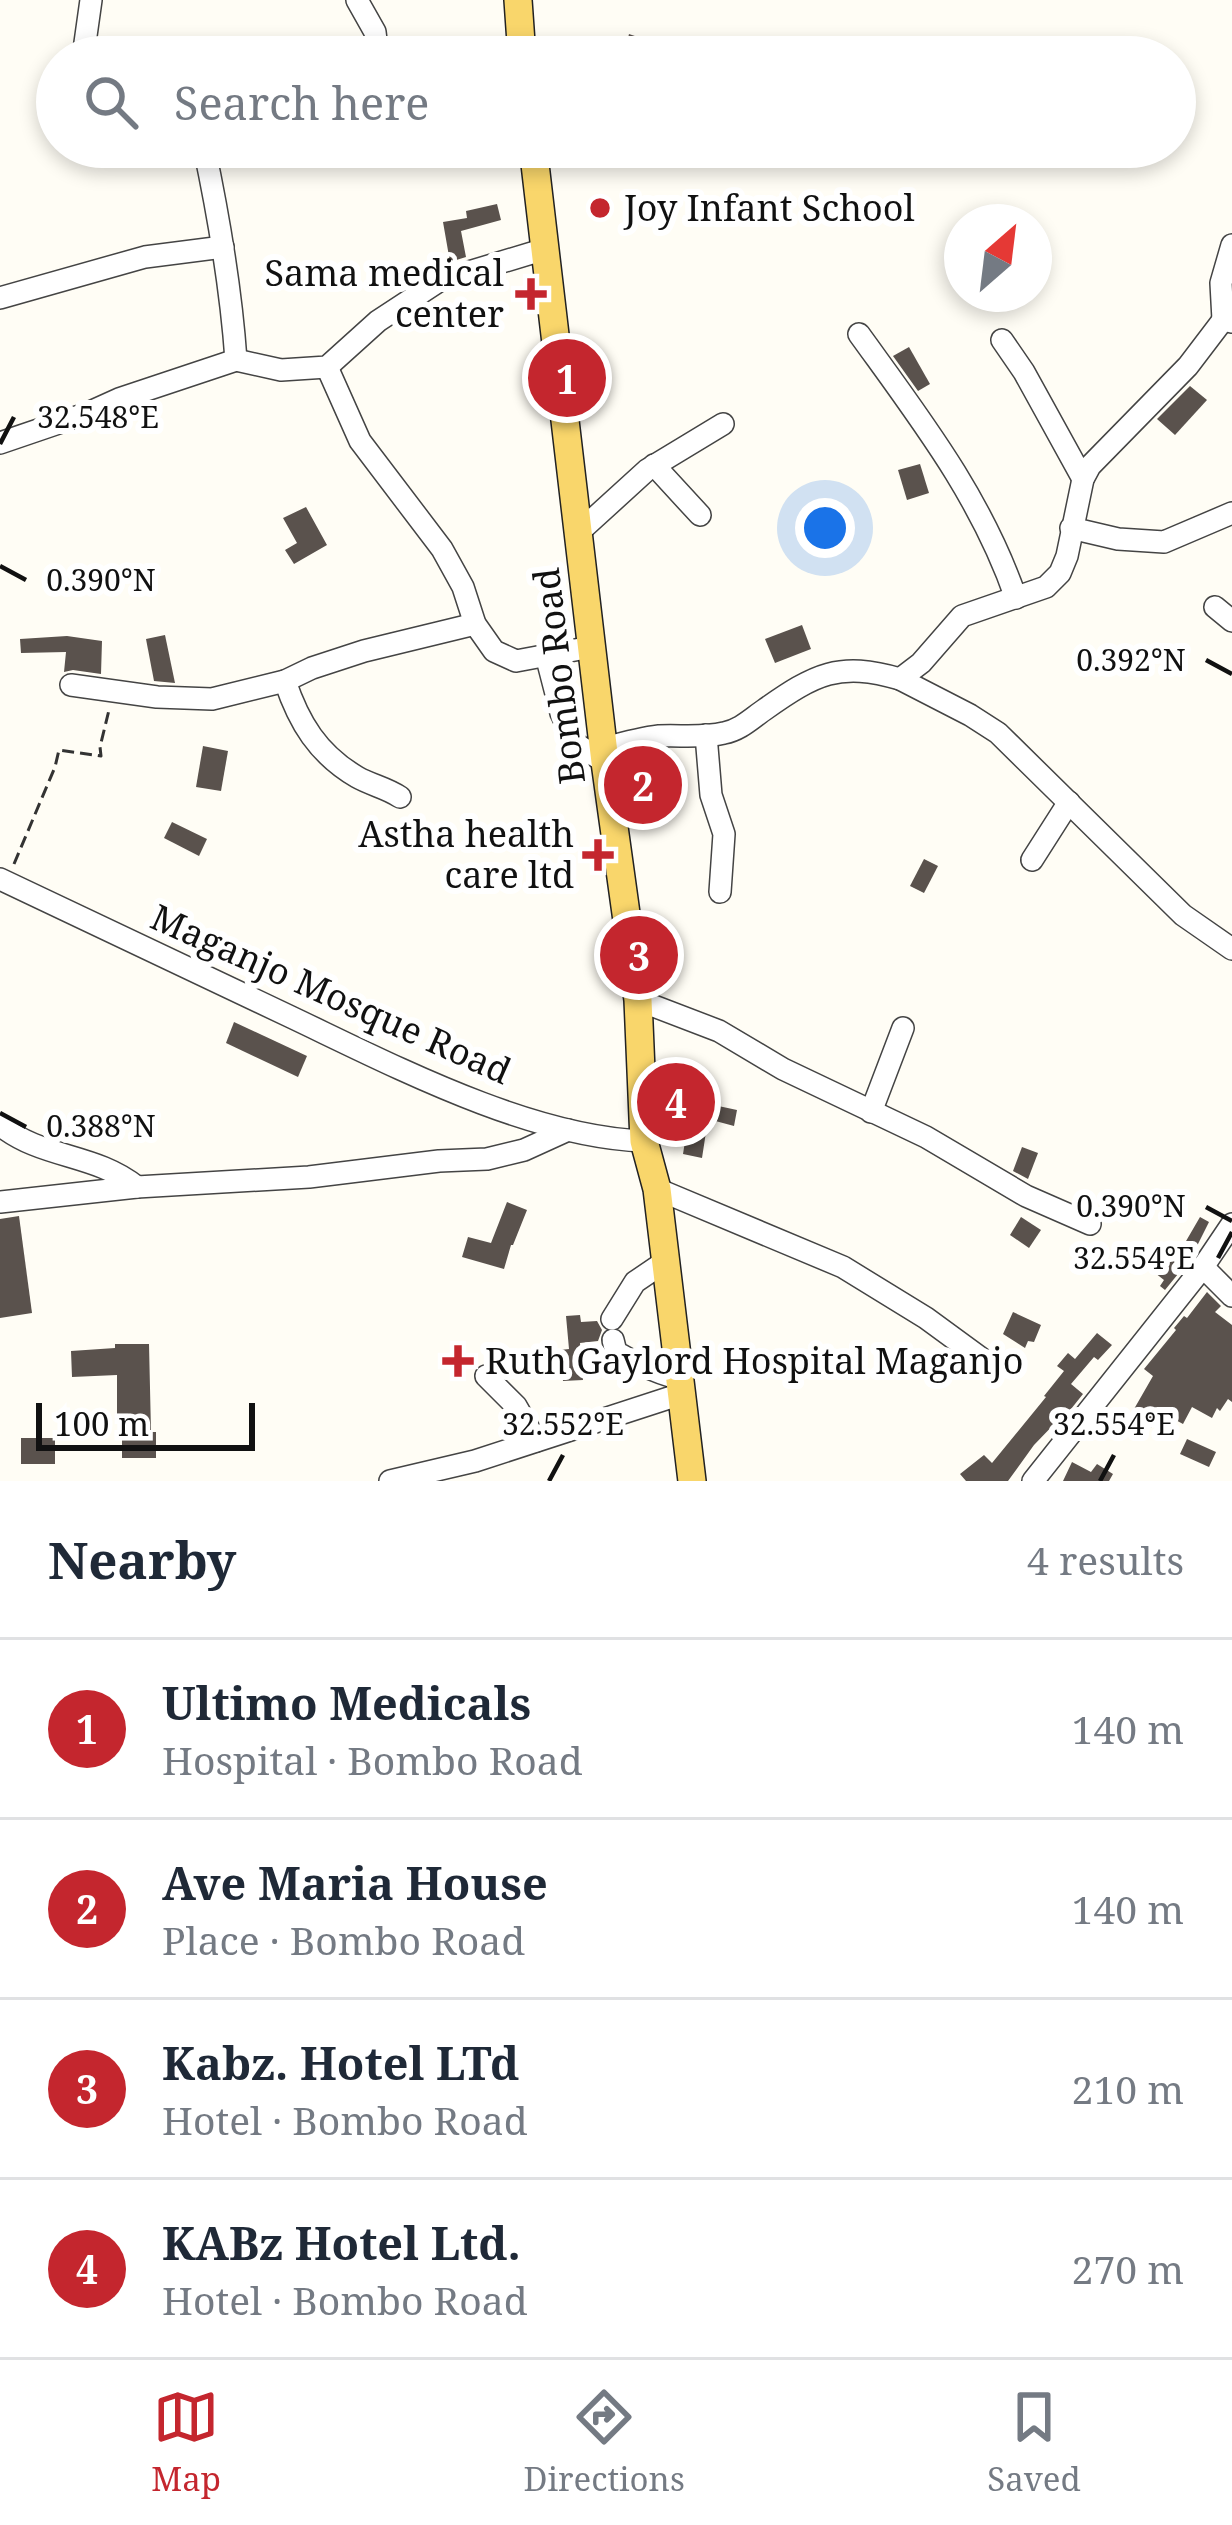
<!DOCTYPE html>
<html lang="en">
<head>
<meta charset="utf-8">
<style>
  :root { --surface:#fff; --page:#f6f6f7; --text:#1f2937; --muted:#747a83; --line:#e0e1e3; --accent:#c4262e }
  body { margin:0; font-family:"Noto Serif",serif; background:var(--page); color:var(--text) }
  .compass { position:absolute; left:944px; top:204px; width:108px; height:108px; border-radius:50%; background:var(--surface); box-shadow:0 6px 18px #0003; rotate:28deg }
  .scale { position:absolute; left:36px; bottom:30px; width:219px; box-sizing:border-box; padding-left:12px; border:6px solid #111; border-top:0; font-size:33px; line-height:42px; white-space:nowrap; color:#111; -webkit-text-stroke:9px #fff; paint-order:stroke }
  .you { position:absolute; left:825px; top:528px; width:42px; height:42px; margin:-30px; border:9px solid #fff; border-radius:50%; background:#1a73e8; box-shadow:0 0 0 18px #1a73e833 }
  .badge { display:grid; place-items:center; width:78px; height:78px; border-radius:50%; background:var(--accent); color:#fff; font-size:39px; font-weight:700 }
  .pin { position:absolute; translate:-50% -50%; border:6px solid #fff; box-shadow:0 3px 12px #0006 }
  .list { margin:0; padding:0; list-style:none }
  h2 { display:flex; justify-content:space-between; align-items:center; height:156px; margin:0; padding:0 48px; font-size:51px }
  h2 small { font-size:39px; font-weight:400; color:var(--muted) }
  .list li { display:grid; grid-template-columns:78px 1fr auto; gap:36px; align-items:center; box-sizing:border-box; height:180px; padding:0 48px; border-top:3px solid var(--line) }
  .list b { display:block; font-size:45px; white-space:nowrap }
  .list p { margin:0; font-size:39px; white-space:nowrap; color:var(--muted) }
  .list em { font-size:39px; font-style:normal; color:var(--muted) }
  .icon { flex:none; width:66px; height:66px; fill:none; stroke:currentColor; stroke-width:2; stroke-linecap:round; stroke-linejoin:round }
  .map { position:relative; flex:none; width:1232px; height:1481px; overflow:hidden }
  .search { position:absolute; background:var(--surface); box-shadow:0 6px 18px #0003; left:36px; right:36px; top:36px; height:132px; display:flex; align-items:center; gap:30px; box-sizing:border-box; padding:0 42px; border-radius:66px; color:var(--muted); font-size:45px }
  .sheet { height:876px; background:var(--surface) }
  nav { display:flex; justify-content:space-around; align-items:center; box-sizing:border-box; height:168px; border-top:3px solid var(--line); background:var(--surface); font-size:33px; color:var(--muted) }
  nav a { display:grid; justify-items:center; gap:6px }
  nav .on { color:var(--accent) }
  .map>svg:first-child { display:block }
</style>
</head>
<body>
<div class="map">
<svg width="1232" height="1481" viewBox="0 0 1232 1481">
  <rect width="100%" height="100%" fill="#fffdf5"/>
  <g fill="#5a524d">
    <path d="M 629,34 L 670,48 L 666,57 L 623,57 Z"/>
    <path d="M 497,204 L 501,220 L 461,231 L 466,257 L 450,262 L 443,222 L 467,218 L 466,211 Z"/>
    <path d="M 909,347 L 930,384 L 918,391 L 893,356 Z"/>
    <path d="M 1190,386 L 1207,400 L 1175,435 L 1157,419 Z"/>
    <path d="M 920,464 L 929,493 L 907,500 L 898,470 Z"/>
    <path d="M 306,507 L 327,545 L 294,564 L 285,550 L 297,543 L 283,518 Z"/>
    <path d="M 802,625 L 811,649 L 775,663 L 765,639 Z"/>
    <path d="M 165,635 L 175,683 L 154,681 L 146,639 Z"/>
    <path d="M 67,636 L 102,641 L 101,674 L 73,670 L 64,672 L 66,652 L 21,653 L 20,639 Z"/>
    <path d="M 203,746 L 228,751 L 221,791 L 196,787 Z"/>
    <path d="M 633,772 L 656,775 L 654,797 L 631,795 Z"/>
    <path d="M 172,822 L 207,839 L 199,856 L 164,838 Z"/>
    <path d="M 924,859 L 938,866 L 924,893 L 910,886 Z"/>
    <path d="M 234,1022 L 307,1056 L 298,1077 L 226,1043 Z"/>
    <path d="M 677,1091 L 710,1098 L 709,1104 L 737,1110 L 734,1126 L 708,1119 L 702,1158 L 683,1154 L 689,1116 L 672,1112 Z"/>
    <path d="M 1022,1147 L 1038,1153 L 1028,1179 L 1013,1171 Z"/>
    <path d="M 507,1202 L 527,1210 L 513,1245 L 511,1245 L 504,1269 L 462,1257 L 468,1237 L 491,1243 Z"/>
    <path d="M 19,1216 L 32,1313 L 0,1318 L 0,1219 Z"/>
    <path d="M 1021,1217 L 1041,1230 L 1029,1248 L 1010,1235 Z"/>
    <path d="M 1200,1217 L 1209,1222 L 1191,1258 L 1165,1290 L 1160,1286 L 1164,1280 L 1150,1269 L 1163,1251 L 1175,1260 Z"/>
    <path d="M 1207,1292 L 1221,1306 L 1215,1312 L 1232,1325 L 1232,1402 L 1228,1399 L 1220,1411 L 1217,1408 L 1212,1418 L 1192,1407 L 1183,1424 L 1161,1412 L 1151,1428 L 1130,1416 L 1153,1376 L 1144,1369 L 1176,1330 L 1174,1328 L 1184,1316 L 1187,1318 Z"/>
    <path d="M 1013,1312 L 1041,1325 L 1034,1342 L 1028,1341 L 1025,1348 L 1003,1334 Z"/>
    <path d="M 580,1315 L 581,1322 L 597,1321 L 602,1330 L 598,1341 L 580,1343 L 583,1380 L 563,1381 L 560,1350 L 569,1349 L 566,1316 Z"/>
    <path d="M 1097,1333 L 1112,1345 L 1098,1360 L 1094,1357 L 1071,1384 L 1083,1394 L 1063,1419 L 1061,1417 L 1034,1445 L 1008,1481 L 966,1481 L 960,1474 L 984,1455 L 992,1463 L 1046,1397 L 1044,1396 L 1064,1371 L 1057,1366 L 1068,1353 L 1075,1359 Z"/>
    <path d="M 115,1344 L 149,1344 L 151,1432 L 156,1432 L 156,1458 L 122,1458 L 122,1418 L 117,1418 L 117,1375 L 72,1377 L 71,1351 L 115,1348 Z"/>
    <rect x="21" y="1438" width="34" height="26"/>
    <path d="M 1187,1439 L 1216,1452 L 1209,1467 L 1180,1454 Z"/>
    <path d="M 1072,1462 L 1091,1472 L 1097,1464 L 1113,1474 L 1109,1481 L 1063,1481 Z"/>
  </g>
  <g fill="none" stroke-linecap="round" stroke-linejoin="round">
    <defs>
      <g id="minor">
        <path d="M 357,0 L 375,32 L 378,57"/>
        <path d="M 83,57 L 91,0"/>
        <path d="M 204,147 C 219,218 231,288 236,360"/>
        <path d="M 1232,245 L 1221,283 L 1223,320 L 1232,322"/>
        <path d="M 0,298 L 145,257 L 223,247"/>
        <path d="M 859,334 C 921,420 981,497 1016,598"/>
        <path d="M 1002,340 L 1024,372 L 1083,479"/>
        <path d="M 327,367 L 360,441 L 442,549 L 463,587 L 475,624 L 494,651 L 516,661 L 591,647"/>
        <path d="M 0,443 L 88,413 L 119,399 L 236,360 L 281,370 L 327,367 L 378,321 L 439,281 L 545,249"/>
        <path d="M 654,465 L 700,515"/>
        <path d="M 1071,528 L 1118,539 L 1164,542 L 1232,513"/>
        <path d="M 579,532 L 647,470 L 723,424"/>
        <path d="M 1215,607 L 1232,621"/>
        <path d="M 546,655 L 561,713 L 576,744 L 605,762"/>
        <path d="M 900,679 L 970,715 L 998,733 L 1183,915 L 1232,949"/>
        <path d="M 285,681 C 299,723 318,754 357,777 C 371,785 387,788 400,797"/>
        <path d="M 71,685 L 157,697 L 212,699 L 285,681 L 312,668 L 364,651 L 475,624"/>
        <path d="M 706,735 L 711,795 L 724,834 L 720,892"/>
        <path d="M 605,748 C 623,743 641,738 659,736 C 681,735 703,738 724,733 C 740,730 751,719 764,710 C 815,674 839,661 900,679 L 921,663 L 962,616 L 1046,587 L 1060,573 L 1067,556 L 1083,479 L 1090,466 L 1188,366 L 1223,320"/>
        <path d="M 1032,860 L 1069,802"/>
        <path d="M 0,879 C 97,924 194,970 291,1017 C 394,1066 529,1137 644,1141"/>
        <path d="M 638,1000 L 719,1031 L 783,1069 L 926,1137 L 1026,1196 L 1090,1224"/>
        <path d="M 871,1112 L 903,1028"/>
        <path d="M 0,1125 C 42,1159 95,1153 137,1187"/>
        <path d="M 657,1189 L 843,1267 L 926,1318 L 982,1359"/>
        <path d="M 0,1202 L 137,1187 L 309,1177 L 439,1161 L 487,1159 L 524,1150 L 568,1130"/>
        <path d="M 1203,1267 L 1232,1296"/>
        <path d="M 612,1319 L 635,1282 L 666,1261"/>
        <path d="M 613,1340 L 616,1352 C 636,1364 656,1372 679,1379"/>
        <path d="M 486,1376 L 516,1406 L 536,1441"/>
        <path d="M 390,1481 L 475,1461 L 681,1394"/>
        <path d="M 1033,1481 L 1203,1267 L 1232,1224"/>
      </g>
      <g id="major">
        <path d="M 518,0 L 522,57"/>
        <path d="M 533,147 L 605,762 L 638,1000 L 644,1141 L 657,1189 L 692,1481"/>
      </g>
    </defs>
    <use href="#minor" stroke="#444" stroke-width="24"/>
    <use href="#major" stroke="#222" stroke-width="30"/>
    <path stroke="#333" stroke-width="3" stroke-dasharray="12 6" stroke-linecap="butt" d="M 14,864 L 55,767 L 59,750 L 101,756 L 100,747 L 109,710"/>
    <use href="#minor" stroke="#fff" stroke-width="21"/>
    <use href="#major" stroke="#f9d66b" stroke-width="27"/>
  </g>
  <path fill="none" stroke="#111" stroke-width="4.5" d="M 0,444 L 14,417M 0,566 L 26,580M 1206,660 L 1232,674M 0,1113 L 26,1127M 1206,1207 L 1232,1221M 1218,1258 L 1232,1232M 549,1481 L 563,1455M 1100,1481 L 1114,1455"/>
  <g fill="#c4262e" stroke="#fff" stroke-width="4.5">
    <circle cx="600" cy="208" r="12"/>
    <path d="M525 276h12v12h12v12h-12v12h-12v-12h-12v-12h12z"/>
    <path d="M592 837h12v12h12v12h-12v12h-12v-12h-12v-12h12z"/>
    <path d="M452 1343h12v12h12v12h-12v12h-12v-12h-12v-12h12z"/>
  </g>
  <g text-anchor="middle" stroke-width="12" stroke-linejoin="round" paint-order="stroke">
    <g font-size="36" fill="#111" stroke="#fff" text-anchor="start">
      <text x="624" y="221">Joy Infant School</text>
      <text x="504" y="286" text-anchor="end">Sama medical<tspan x="504" dy="41">center</tspan></text>
      <text x="574" y="847" text-anchor="end">Astha health<tspan x="574" dy="41">care ltd</tspan></text>
      <text x="485" y="1374">Ruth Gaylord Hospital Maganjo</text>
    </g>
    <g font-size="36" fill="#111" stroke="#fff">
      <text transform="translate(559 676) rotate(-97)" y="13">Bombo Road</text>
      <text transform="translate(331 994) rotate(24)" y="13">Maganjo Mosque Road</text>
    </g>
  </g>
  <g font-size="30" text-anchor="middle" fill="#111" stroke="#fff" stroke-width="12" stroke-linejoin="round" paint-order="stroke">
    <text x="98" y="428">32.548°E</text>
    <text x="101" y="591">0.390°N</text>
    <text x="1131" y="671">0.392°N</text>
    <text x="101" y="1137">0.388°N</text>
    <text x="1131" y="1217">0.390°N</text>
    <text x="1134" y="1269">32.554°E</text>
    <text x="563" y="1435">32.552°E</text>
    <text x="1114" y="1435">32.554°E</text>
  </g>
</svg>
<svg class="compass" viewBox="-18 -18 36 36"><path d="M0-13l5 13h-10z" fill="#e53935"/><path d="M0 13l5-13h-10z" fill="#747a83"/></svg>
<div class="scale">100 m</div>
<div class="you"></div>
<div class="pin badge" style="left:567px;top:378px">1</div>
<div class="pin badge" style="left:643px;top:785px">2</div>
<div class="pin badge" style="left:639px;top:955px">3</div>
<div class="pin badge" style="left:676px;top:1102px">4</div>
<div class="search"><svg class="icon" aria-label="search" viewBox="0 0 24 24"><circle cx="10" cy="10" r="6"/><path d="M15 15l6 6"/></svg>Search here</div>
</div>
<section class="sheet">
<h2>Nearby<small>4 results</small></h2>
<ul class="list">
<li><span class="badge">1</span><div><b>Ultimo Medicals</b><p>Hospital · Bombo Road</p></div><em>140 m</em></li>
<li><span class="badge">2</span><div><b>Ave Maria House</b><p>Place · Bombo Road</p></div><em>140 m</em></li>
<li><span class="badge">3</span><div><b>Kabz. Hotel LTd</b><p>Hotel · Bombo Road</p></div><em>210 m</em></li>
<li><span class="badge">4</span><div><b>KABz Hotel Ltd.</b><p>Hotel · Bombo Road</p></div><em>270 m</em></li>
</ul>
</section>
<nav>
<a class="on"><svg class="icon" aria-label="map" viewBox="0 0 24 24"><path d="M3 6l6-2 6 2 6-2v14l-6 2-6-2-6 2zM9 4v14M15 6v14"/></svg>Map</a>
<a><svg class="icon" aria-label="directions" viewBox="0 0 24 24"><path d="M12 3l9 9-9 9-9-9zM9 14v-3h6M13 9l2 2-2 2"/></svg>Directions</a>
<a><svg class="icon" aria-label="saved" viewBox="0 0 24 24"><path d="M7 4h10v16l-5-4-5 4z"/></svg>Saved</a>
</nav>
</body>
</html>
